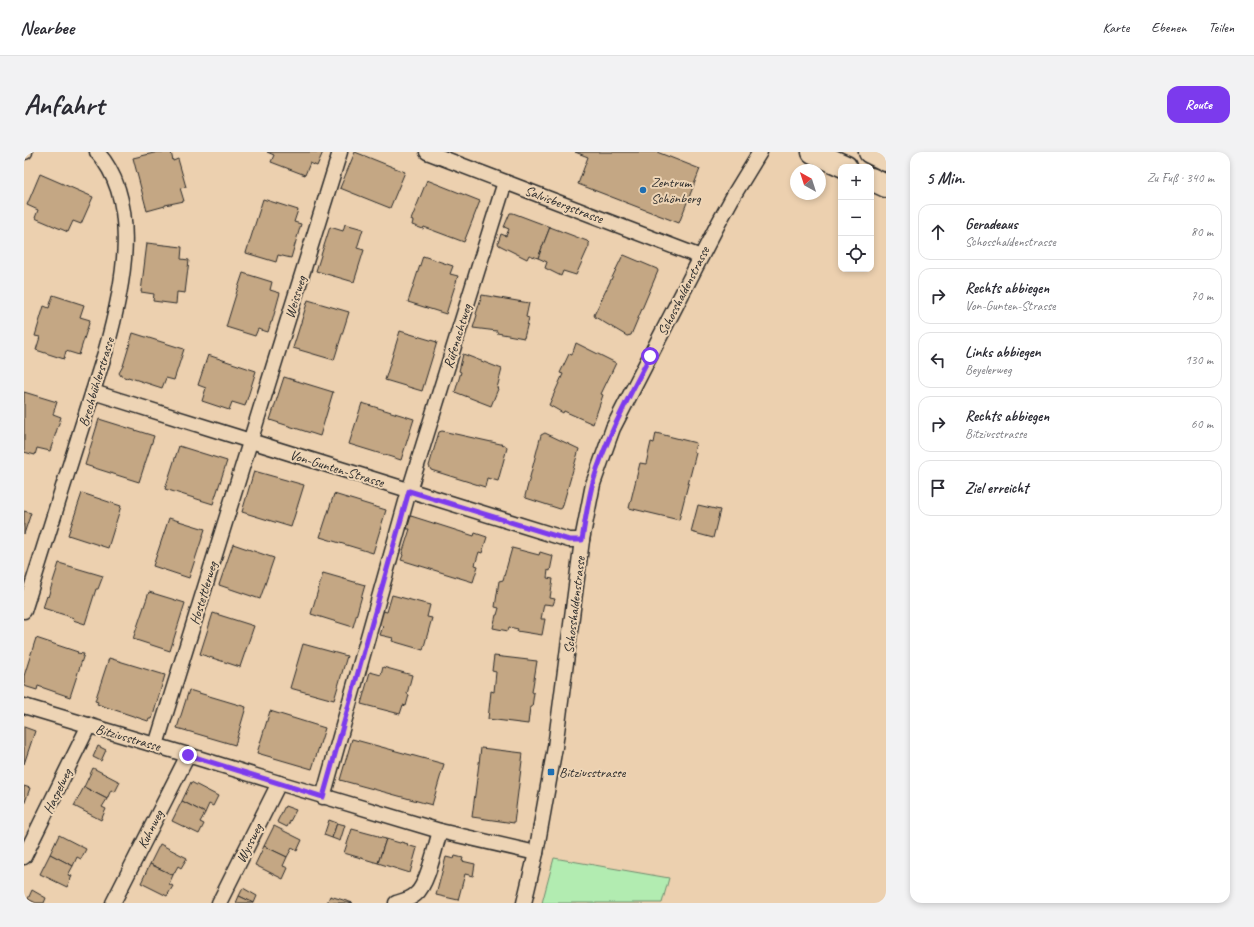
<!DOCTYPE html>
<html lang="de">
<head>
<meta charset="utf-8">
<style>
  :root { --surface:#fff; --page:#f2f2f3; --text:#2b2b33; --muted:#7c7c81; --line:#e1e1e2; --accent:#7c3aed }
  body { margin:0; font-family:Caveat,sans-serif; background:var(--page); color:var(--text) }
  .controls { position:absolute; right:12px; top:12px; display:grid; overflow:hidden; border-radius:8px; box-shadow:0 2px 6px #0003 }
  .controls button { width:36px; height:36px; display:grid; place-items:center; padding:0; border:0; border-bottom:1px solid var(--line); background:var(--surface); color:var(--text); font:20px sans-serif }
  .compass { position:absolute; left:766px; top:12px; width:36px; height:36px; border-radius:50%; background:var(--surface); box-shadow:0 2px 6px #0003; rotate:321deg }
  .stop { position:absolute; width:12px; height:12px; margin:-9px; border:3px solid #7c3aed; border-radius:50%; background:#fff }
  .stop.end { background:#7c3aed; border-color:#fff; box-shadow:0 1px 4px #0008 }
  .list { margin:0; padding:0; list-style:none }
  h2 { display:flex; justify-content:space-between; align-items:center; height:52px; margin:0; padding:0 16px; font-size:17px }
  h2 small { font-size:13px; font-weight:400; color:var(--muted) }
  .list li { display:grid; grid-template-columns:26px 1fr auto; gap:12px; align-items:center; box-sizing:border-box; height:56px; margin:0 8px 8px; padding:0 8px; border:1px solid var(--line); border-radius:12px }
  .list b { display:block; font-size:15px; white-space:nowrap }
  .list p { margin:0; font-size:13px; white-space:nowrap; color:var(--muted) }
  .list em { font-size:13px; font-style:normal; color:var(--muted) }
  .icon { flex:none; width:22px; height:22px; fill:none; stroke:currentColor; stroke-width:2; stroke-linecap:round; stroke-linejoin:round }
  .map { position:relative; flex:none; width:862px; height:751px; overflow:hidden; border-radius:12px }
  header { display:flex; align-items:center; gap:24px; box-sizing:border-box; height:56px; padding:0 20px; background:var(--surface); border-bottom:1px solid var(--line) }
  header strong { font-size:19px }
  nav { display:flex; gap:22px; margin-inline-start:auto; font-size:14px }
  .intro { display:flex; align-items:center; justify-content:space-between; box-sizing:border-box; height:96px; padding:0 24px }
  h1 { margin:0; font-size:28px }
  .button { padding:10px 18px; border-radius:12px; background:var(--accent); color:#fff; font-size:14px; font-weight:700 }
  main { display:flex; gap:24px; padding:0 24px }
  aside { flex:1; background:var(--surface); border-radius:12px; box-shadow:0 2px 6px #0003 }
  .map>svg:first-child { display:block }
</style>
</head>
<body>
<header>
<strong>Nearbee</strong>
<nav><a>Karte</a><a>Ebenen</a><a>Teilen</a></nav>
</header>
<div class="intro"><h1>Anfahrt</h1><a class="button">Route</a></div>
<main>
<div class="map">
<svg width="862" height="751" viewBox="0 0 862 751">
  <rect width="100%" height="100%" fill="#ecd0af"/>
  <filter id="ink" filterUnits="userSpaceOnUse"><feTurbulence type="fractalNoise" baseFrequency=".025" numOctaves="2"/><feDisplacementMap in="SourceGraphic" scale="8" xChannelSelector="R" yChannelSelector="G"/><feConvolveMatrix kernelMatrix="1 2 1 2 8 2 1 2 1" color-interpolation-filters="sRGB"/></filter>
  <g filter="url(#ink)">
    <path fill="#b2ecb1" stroke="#6e8c6e" d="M 530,706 L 645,726 L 638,751 L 518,751 Z"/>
    <g fill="#c4a784" stroke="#2b2b2b">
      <path d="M 134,0 L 147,0 L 149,9 L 154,7 L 162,35 L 156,36 L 160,49 L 141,53 L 141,54 L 123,59 L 109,6 Z"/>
      <path d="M 243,0 L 299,0 L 293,14 L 286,11 L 281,23 L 247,10 L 250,3 Z"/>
      <path d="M 331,0 L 381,20 L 366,56 L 316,36 Z"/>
      <path d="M 551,0 L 633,0 L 676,17 L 655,71 L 554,32 L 564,5 Z"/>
      <path d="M 16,22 L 69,45 L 57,72 L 49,69 L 44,80 L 11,66 L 14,58 L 3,53 Z"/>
      <path d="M 403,28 L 456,49 L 440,90 L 400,75 L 399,77 L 388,73 L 389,69 L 387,68 Z"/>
      <path d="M 239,47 L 274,58 L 270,70 L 277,72 L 267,106 L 254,103 L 252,110 L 222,101 Z"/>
      <path d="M 486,61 L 489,61 L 526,75 L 514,106 L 505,103 L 503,107 L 475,93 L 474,91 L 477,82 L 482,84 L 485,77 L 480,75 Z"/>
      <path d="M 321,72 L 339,77 L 333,96 L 340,98 L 330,130 L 292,119 L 306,75 L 319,79 Z"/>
      <path d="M 526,75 L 563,89 L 565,91 L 565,94 L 552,123 L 539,119 L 537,124 L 521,116 L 523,110 L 514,106 Z"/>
      <path d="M 123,91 L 158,95 L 157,107 L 165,108 L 161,141 L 153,140 L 152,152 L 129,149 L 130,142 L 117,140 Z"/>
      <path d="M 600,103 L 633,117 L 634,119 L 607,183 L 603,184 L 571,165 L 570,163 L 598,105 Z"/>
      <path d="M 399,104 L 429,114 L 426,122 L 434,124 L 422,162 L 384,150 Z"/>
      <path d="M 219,121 L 248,130 L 246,138 L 256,141 L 248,170 L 247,170 L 244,180 L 234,177 L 231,184 L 202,175 L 213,139 Z"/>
      <path d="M 29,143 L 60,153 L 56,165 L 66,168 L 55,203 L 42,199 L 40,207 L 12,198 L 16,185 L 11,184 L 20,154 L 25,156 Z"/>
      <path d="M 458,143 L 505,151 L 502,165 L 505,166 L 500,186 L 473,181 L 473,179 L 449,176 L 453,163 L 452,162 Z"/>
      <path d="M 284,148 L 325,160 L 310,208 L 269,196 Z"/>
      <path d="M 376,179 L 413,190 L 398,239 L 361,228 Z"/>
      <path d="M 109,181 L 160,197 L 150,228 L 142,226 L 138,236 L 104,225 L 103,226 L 97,224 L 95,221 L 99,214 Z"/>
      <path d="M 552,191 L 592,211 L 577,242 L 579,243 L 569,272 L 540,259 L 539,261 L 525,253 L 539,222 L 536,221 L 545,202 L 548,203 Z"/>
      <path d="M 439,202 L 478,217 L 473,236 L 474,237 L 467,254 L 431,240 L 437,220 L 435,219 Z"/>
      <path d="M 184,203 L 232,219 L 221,254 L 208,250 L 205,258 L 178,249 L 182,236 L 174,233 Z"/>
      <path d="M 260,225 L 309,240 L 296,284 L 246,268 Z"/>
      <path d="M 0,240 L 33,250 L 29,262 L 37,265 L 26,299 L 13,296 L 11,303 L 0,300 Z"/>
      <path d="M 338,251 L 390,267 L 377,308 L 325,292 Z"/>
      <path d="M 75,267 L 130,284 L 115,330 L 61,313 Z"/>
      <path d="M 418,279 L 481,293 L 483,296 L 474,329 L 463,326 L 461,335 L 407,318 L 405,314 L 415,280 Z"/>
      <path d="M 521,281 L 555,297 L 538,356 L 536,357 L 502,346 L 501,344 L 517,283 Z"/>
      <path d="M 632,281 L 672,291 L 670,300 L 672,301 L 655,368 L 605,356 L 616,311 L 622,312 L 627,290 L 630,291 Z"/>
      <path d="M 155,294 L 203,309 L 189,352 L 141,337 Z"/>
      <path d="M 230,319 L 280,333 L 267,375 L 218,360 Z"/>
      <path d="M 58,341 L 97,354 L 84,396 L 44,383 Z"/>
      <path d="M 310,342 L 362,358 L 349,401 L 296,385 Z"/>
      <path d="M 674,353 L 696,358 L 689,386 L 667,380 Z"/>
      <path d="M 0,359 L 7,361 L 0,382 Z"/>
      <path d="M 387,364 L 450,384 L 451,381 L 463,385 L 458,401 L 455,400 L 451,413 L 454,414 L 449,430 L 377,408 L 379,403 L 378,402 L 386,377 L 383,377 Z"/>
      <path d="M 145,366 L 181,377 L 165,426 L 129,414 Z"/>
      <path d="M 209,392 L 250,406 L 236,447 L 195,433 Z"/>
      <path d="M 488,396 L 515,403 L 516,400 L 529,404 L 526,419 L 524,418 L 523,426 L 529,427 L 526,446 L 531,447 L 529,453 L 520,452 L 517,467 L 521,467 L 518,483 L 493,479 L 494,477 L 485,475 L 484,479 L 469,476 L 472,463 L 473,463 L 475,456 L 471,455 L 475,429 L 479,428 Z"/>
      <path d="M 35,411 L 79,424 L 74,437 L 72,437 L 61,472 L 49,468 L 50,466 L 19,456 L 23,444 L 24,445 Z"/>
      <path d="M 299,421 L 341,433 L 329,475 L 287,462 Z"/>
      <path d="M 125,440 L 161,451 L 146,499 L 109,487 Z"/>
      <path d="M 368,443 L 406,453 L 403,465 L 408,466 L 399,498 L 368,489 L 369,486 L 356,483 L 359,474 L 355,473 L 359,459 L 363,460 Z"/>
      <path d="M 189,461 L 230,474 L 216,515 L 176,502 Z"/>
      <path d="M 12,486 L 54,500 L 53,501 L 60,502 L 46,545 L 14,534 L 13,538 L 0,534 L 0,524 Z"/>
      <path d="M 279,492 L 323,504 L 310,548 L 266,536 Z"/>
      <path d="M 470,504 L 513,509 L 508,540 L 510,541 L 508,555 L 506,555 L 504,572 L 464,567 L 467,539 L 470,540 L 472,520 L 468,519 Z"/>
      <path d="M 85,506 L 141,523 L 128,567 L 125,567 L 124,569 L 73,552 L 74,550 L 71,549 Z"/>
      <path d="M 359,515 L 388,523 L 383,542 L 385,543 L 382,554 L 379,553 L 376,562 L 337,552 L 346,520 L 357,523 Z"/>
      <path d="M 165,538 L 222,555 L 211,593 L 153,576 Z"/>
      <path d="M 246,559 L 301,576 L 288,617 L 233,601 Z"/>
      <path d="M 0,575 L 11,579 L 0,612 Z"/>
      <path d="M 328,587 L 420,612 L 408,653 L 316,628 Z"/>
      <path d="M 74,594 L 82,598 L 77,609 L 69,605 Z"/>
      <path d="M 457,596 L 499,601 L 490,671 L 448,665 Z"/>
      <path d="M 69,616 L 96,630 L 91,640 L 87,638 L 83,647 L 60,635 Z"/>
      <path d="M 167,630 L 194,644 L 189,654 L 185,652 L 181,661 L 158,649 Z"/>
      <path d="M 0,634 L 6,636 L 0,653 Z"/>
      <path d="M 60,635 L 83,647 L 78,655 L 82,657 L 77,668 L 50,654 Z"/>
      <path d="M 158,649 L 181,661 L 176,670 L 180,672 L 175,682 L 148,669 Z"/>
      <path d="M 261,654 L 272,658 L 263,675 L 253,670 Z"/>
      <path d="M 305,668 L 313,671 L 308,686 L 300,683 Z"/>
      <path d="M 313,671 L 321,673 L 316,689 L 308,686 Z"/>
      <path d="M 250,674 L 278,688 L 273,699 L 268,696 L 263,705 L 240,694 Z"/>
      <path d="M 328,677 L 354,684 L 354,685 L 362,687 L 354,711 L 320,701 Z"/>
      <path d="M 35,683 L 62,697 L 57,707 L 53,705 L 49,714 L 26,702 Z"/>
      <path d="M 362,687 L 376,691 L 377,690 L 384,692 L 383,693 L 393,696 L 386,721 L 354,711 Z"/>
      <path d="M 136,692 L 163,706 L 157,716 L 154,714 L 149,723 L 126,712 Z"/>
      <path d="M 240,694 L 263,705 L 259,714 L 264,716 L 259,727 L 231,713 Z"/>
      <path d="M 26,702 L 49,714 L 44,723 L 48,724 L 43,735 L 16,722 Z"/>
      <path d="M 431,704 L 439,706 L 438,709 L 451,712 L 449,724 L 441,722 L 434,748 L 412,743 L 422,705 L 430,707 Z"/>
      <path d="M 126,712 L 149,723 L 145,732 L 149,734 L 143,744 L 117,731 Z"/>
      <path d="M 219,736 L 233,744 L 230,751 L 215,744 Z"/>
      <path d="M 8,738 L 22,746 L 20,751 L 12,751 L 4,747 Z"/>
      <path d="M 215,744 L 230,751 L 212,751 Z"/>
      <path d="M 306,744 L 329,751 L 303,751 Z"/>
    </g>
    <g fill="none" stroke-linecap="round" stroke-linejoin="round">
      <defs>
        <g id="street">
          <path d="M 0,0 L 1,0"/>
          <path d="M 403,0 L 677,105"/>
          <path d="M 69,240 L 545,388 L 558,388"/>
          <path d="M 0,459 L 81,201 C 98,141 119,51 73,0"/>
          <path d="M 0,554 L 164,603 L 255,631 L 416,679 L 512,701"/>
          <path d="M 132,593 L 316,0"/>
          <path d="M 299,645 L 385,339 L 481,30"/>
          <path d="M 0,705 L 65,573"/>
          <path d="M 89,751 L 164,603"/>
          <path d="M 195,751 L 255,631"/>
          <path d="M 372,751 C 379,749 387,747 392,742 C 404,732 411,695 416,679"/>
          <path d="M 500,751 L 512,701 L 531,595 L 558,388 L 569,332 L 589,276 L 694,72 L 711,41 L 736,0"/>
        </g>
        <g id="highway">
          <path d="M 789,0 L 822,15"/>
          <path d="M 846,0 L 862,8"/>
          <path d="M 847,27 L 862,34"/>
        </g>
      </defs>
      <use href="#street" stroke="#2b2b2b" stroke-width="17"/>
      <use href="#highway" stroke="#2b2b2b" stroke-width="25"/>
      <use href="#street" stroke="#edd4b5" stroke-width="14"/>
      <use href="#highway" stroke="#edd4b5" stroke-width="22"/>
    </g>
  </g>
  <g fill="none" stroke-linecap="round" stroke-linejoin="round" filter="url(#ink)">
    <path stroke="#7c3aed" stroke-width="5" d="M 164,603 L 299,645 L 385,339 L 545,388 L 558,388 C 561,369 564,349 569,330 C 582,286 605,245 626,204"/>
  </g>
  <g fill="#1f6fb2" stroke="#edd4b5" stroke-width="1.5">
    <circle cx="619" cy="38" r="4"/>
    <rect x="523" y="616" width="8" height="8" rx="2"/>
  </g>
  <g text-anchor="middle" stroke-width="4" stroke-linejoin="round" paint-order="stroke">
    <g font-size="14" fill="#2b2b2b" stroke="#edd4b5" text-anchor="start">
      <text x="627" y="35">Zentrum<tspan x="627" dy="16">Schönberg</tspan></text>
      <text x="535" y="625">Bitziusstrasse</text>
    </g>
    <g font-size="14" fill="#2b2b2b" stroke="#edd4b5">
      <text transform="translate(540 52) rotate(21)" y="5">Salvisbergstrasse</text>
      <text transform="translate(659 139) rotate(-63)" y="5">Schosshaldenstrasse</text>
      <text transform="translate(271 145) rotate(-73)" y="5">Weissweg</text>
      <text transform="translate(433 184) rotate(-73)" y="5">Rüfenachtweg</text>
      <text transform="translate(72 230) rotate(-73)" y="5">Brechbühlerstrasse</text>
      <text transform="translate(313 316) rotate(17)" y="5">Von-Gunten-Strasse</text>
      <text transform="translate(179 441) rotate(-73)" y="5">Hostettlerweg</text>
      <text transform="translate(550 453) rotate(-83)" y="5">Schosshaldenstrasse</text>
      <text transform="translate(104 585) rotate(16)" y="5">Bitziusstrasse</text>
      <text transform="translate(33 639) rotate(-64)" y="5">Haspelweg</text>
      <text transform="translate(126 677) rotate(-63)" y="5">Kuhnweg</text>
      <text transform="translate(225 691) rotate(-63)" y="5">Wyssweg</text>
    </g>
  </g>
</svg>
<div class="controls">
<button>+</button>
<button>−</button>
<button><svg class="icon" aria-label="locate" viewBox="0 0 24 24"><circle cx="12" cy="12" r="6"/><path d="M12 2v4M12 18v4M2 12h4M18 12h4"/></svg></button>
</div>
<svg class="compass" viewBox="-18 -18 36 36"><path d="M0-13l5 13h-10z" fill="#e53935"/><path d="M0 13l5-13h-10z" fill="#7c7c81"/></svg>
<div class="stop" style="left:626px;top:204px"></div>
<div class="stop end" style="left:164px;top:603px"></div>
</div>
<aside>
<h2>5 Min.<small>Zu Fuß · 340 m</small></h2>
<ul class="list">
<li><svg class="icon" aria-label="ahead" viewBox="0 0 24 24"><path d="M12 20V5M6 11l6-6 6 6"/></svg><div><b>Geradeaus</b><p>Schosshaldenstrasse</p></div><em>80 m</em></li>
<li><svg class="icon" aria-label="right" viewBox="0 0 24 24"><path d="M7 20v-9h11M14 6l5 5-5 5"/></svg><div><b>Rechts abbiegen</b><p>Von-Gunten-Strasse</p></div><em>70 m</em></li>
<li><svg class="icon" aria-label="left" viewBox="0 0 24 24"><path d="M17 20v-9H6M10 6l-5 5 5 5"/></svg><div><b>Links abbiegen</b><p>Beyelerweg</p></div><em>130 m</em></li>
<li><svg class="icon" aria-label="right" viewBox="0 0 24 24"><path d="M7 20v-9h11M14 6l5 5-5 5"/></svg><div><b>Rechts abbiegen</b><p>Bitziusstrasse</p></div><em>60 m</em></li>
<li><svg class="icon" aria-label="arrive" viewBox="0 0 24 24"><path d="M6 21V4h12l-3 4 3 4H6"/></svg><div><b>Ziel erreicht</b></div></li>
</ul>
</aside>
</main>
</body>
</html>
